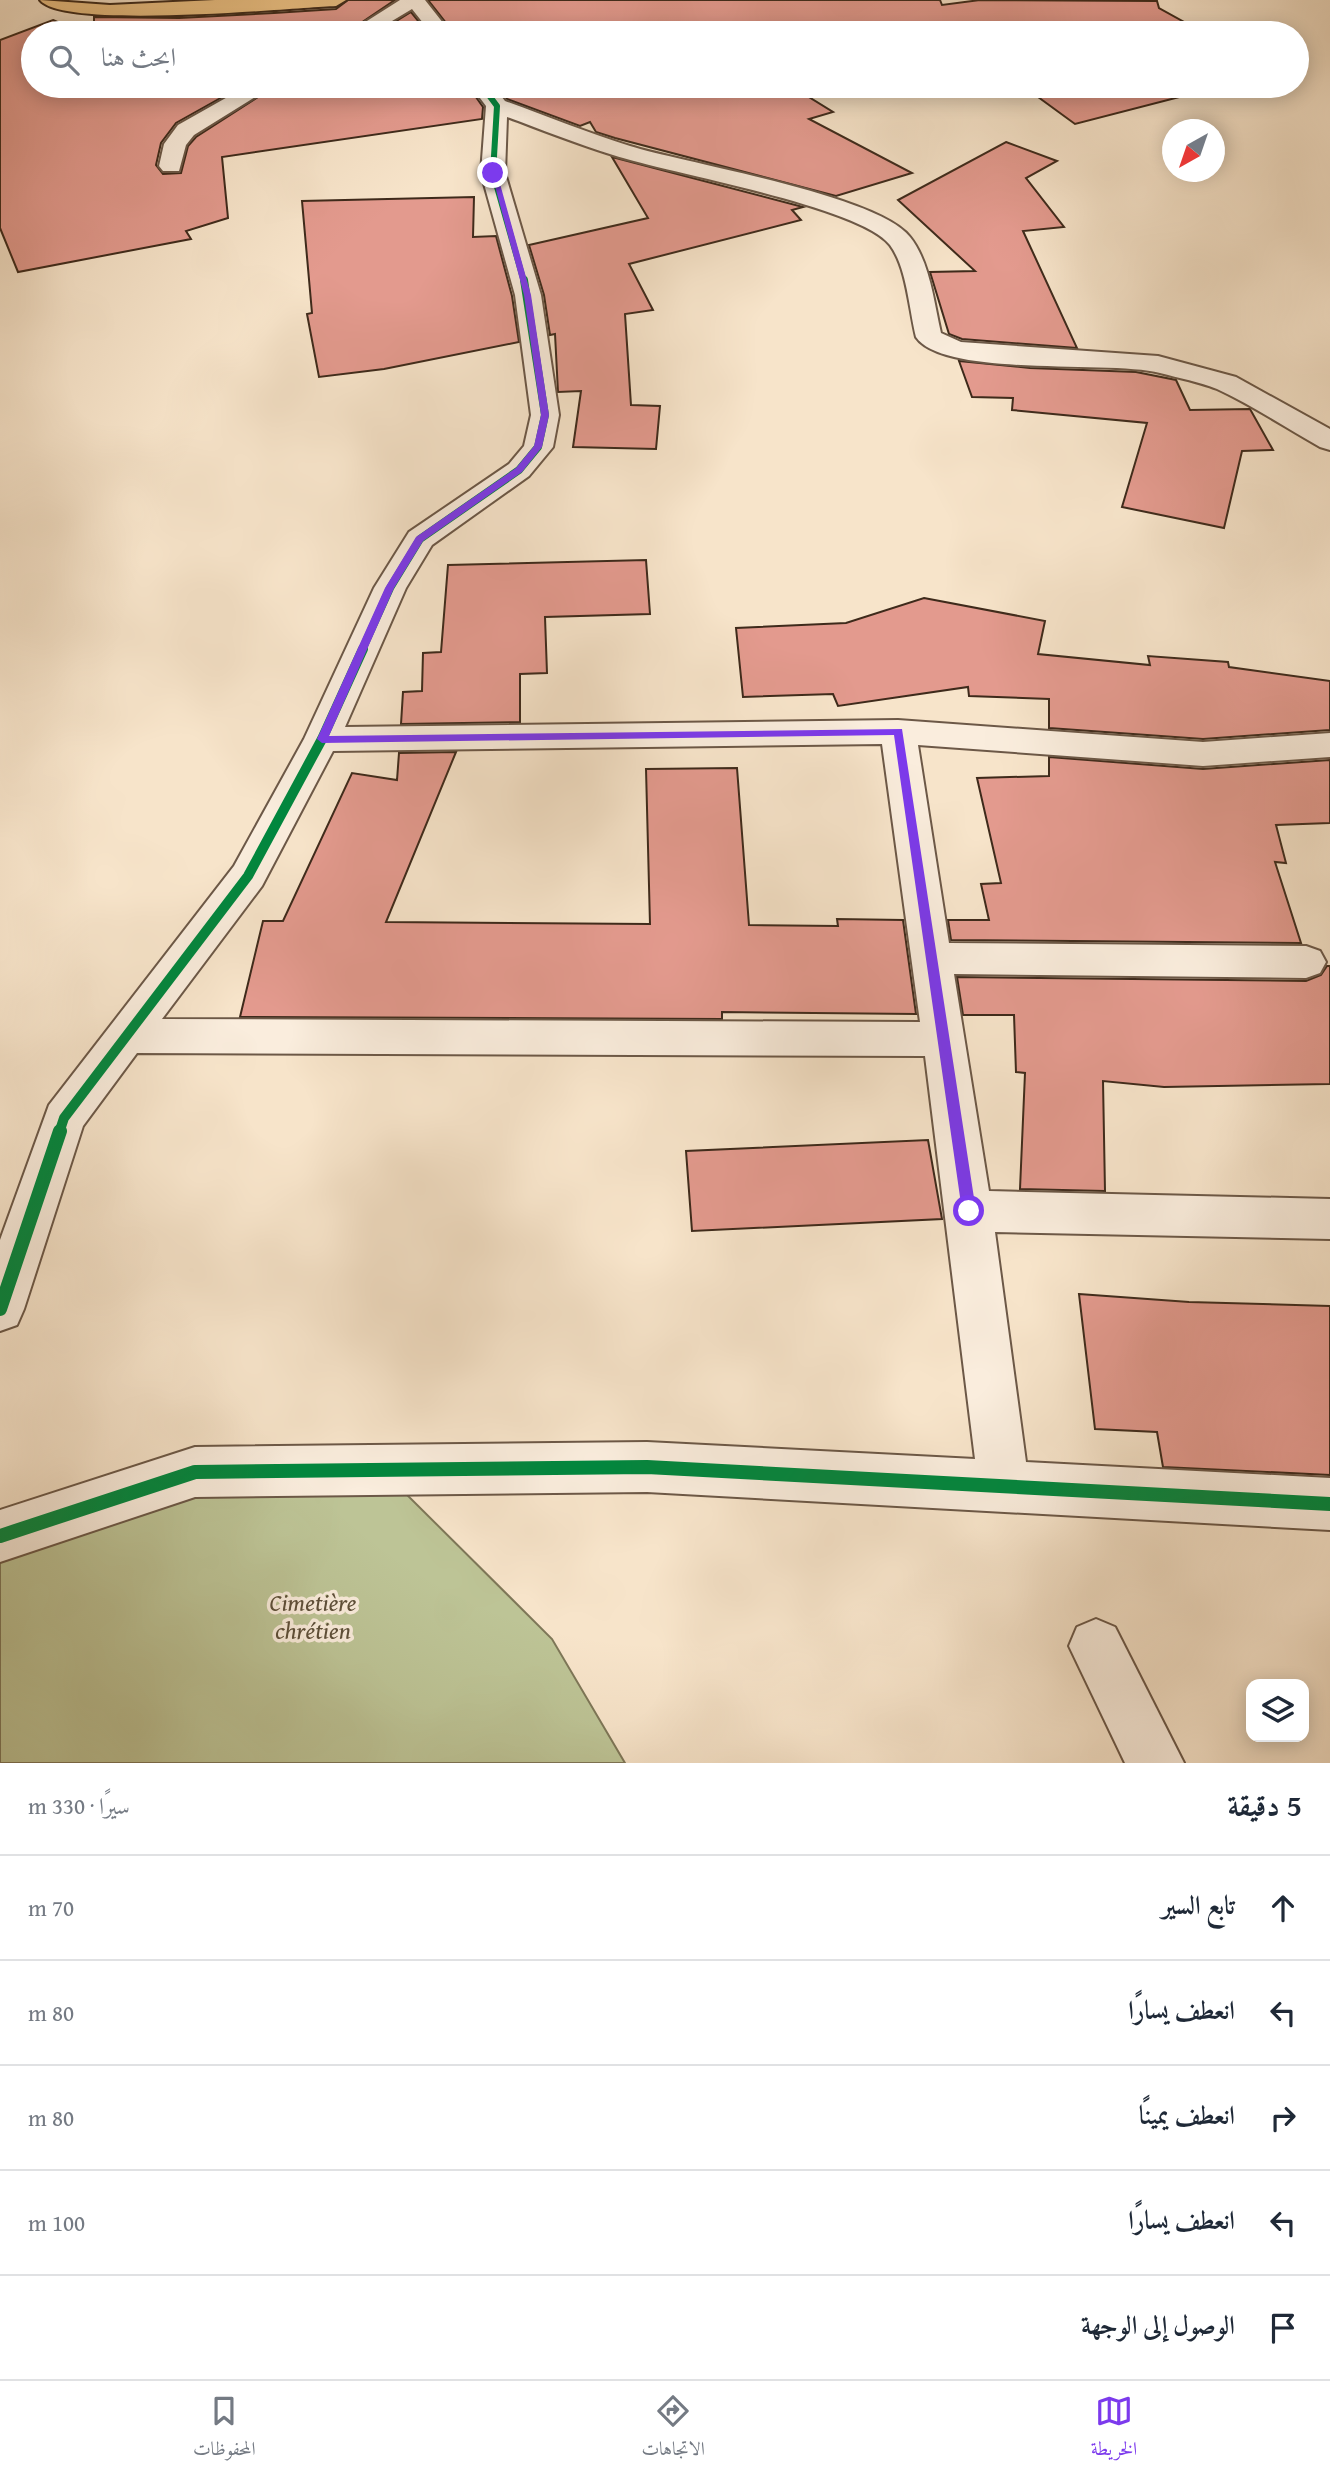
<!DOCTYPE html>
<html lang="ar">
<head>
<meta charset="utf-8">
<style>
  :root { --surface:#fff; --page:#f6f6f7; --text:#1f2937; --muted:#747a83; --line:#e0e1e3; --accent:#7c3aed }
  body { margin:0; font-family:"Gentium Book Plus",Amiri,serif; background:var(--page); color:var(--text); direction:rtl }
  .controls { position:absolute; right:21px; bottom:21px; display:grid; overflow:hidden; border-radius:14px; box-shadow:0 4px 18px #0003 }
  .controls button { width:63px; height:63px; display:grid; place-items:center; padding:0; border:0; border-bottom:2px solid var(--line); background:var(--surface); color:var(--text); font:35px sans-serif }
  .compass { position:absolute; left:1162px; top:119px; width:63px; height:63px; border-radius:50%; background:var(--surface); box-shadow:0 4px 18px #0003; rotate:220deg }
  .stop { position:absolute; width:21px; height:21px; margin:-16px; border:5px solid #7c3aed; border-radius:50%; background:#fff }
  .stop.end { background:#7c3aed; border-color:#fff; box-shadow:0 2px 7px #0008 }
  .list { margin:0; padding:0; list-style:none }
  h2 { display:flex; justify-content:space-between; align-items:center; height:91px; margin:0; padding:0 28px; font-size:30px }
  h2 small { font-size:23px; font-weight:400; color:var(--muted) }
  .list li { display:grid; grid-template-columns:46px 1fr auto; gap:21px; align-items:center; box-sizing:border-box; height:105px; padding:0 28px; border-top:2px solid var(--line) }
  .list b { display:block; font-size:26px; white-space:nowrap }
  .list em { font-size:23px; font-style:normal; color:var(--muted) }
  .icon { flex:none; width:38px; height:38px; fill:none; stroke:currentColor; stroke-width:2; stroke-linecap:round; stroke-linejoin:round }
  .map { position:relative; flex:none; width:1330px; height:1763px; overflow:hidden; direction:ltr }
  .search { position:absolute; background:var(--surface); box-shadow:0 4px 18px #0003; left:21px; right:21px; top:21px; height:77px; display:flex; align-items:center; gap:18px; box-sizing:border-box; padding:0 24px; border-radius:38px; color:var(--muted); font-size:26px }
  .sheet { height:616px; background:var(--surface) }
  nav { display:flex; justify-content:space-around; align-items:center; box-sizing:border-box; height:98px; border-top:2px solid var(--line); background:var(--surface); font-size:19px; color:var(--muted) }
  nav a { display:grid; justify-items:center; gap:4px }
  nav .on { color:var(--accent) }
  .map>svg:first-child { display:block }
</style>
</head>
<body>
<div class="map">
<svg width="1330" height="1763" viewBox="0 0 1330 1763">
  <rect width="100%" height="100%" fill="#f7e4ca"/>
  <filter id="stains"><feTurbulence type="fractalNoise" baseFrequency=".00286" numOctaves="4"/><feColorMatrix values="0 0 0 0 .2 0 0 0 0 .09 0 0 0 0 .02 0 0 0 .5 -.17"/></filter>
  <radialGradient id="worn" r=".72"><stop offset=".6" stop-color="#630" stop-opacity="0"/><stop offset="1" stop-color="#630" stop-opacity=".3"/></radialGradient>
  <path fill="#bdc496" stroke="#7e7758" stroke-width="2" d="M 382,1470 L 552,1639 L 625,1763 L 0,1763 L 0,1536 L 195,1472 Z"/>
  <g fill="#e39a8e" stroke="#3e2a1b" stroke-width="2">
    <path d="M 348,0 L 395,0 L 346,33 L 94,33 L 94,17 L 179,18 L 274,13 L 336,9 Z"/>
    <path d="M 428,0 L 940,0 L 942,5 L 980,0 L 1157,1 L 1159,8 L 1204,33 L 454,33 Z"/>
    <path d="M 411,12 L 428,33 L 377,33 Z"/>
    <path d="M 53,20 L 82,33 L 33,33 L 33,86 L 242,86 L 176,123 L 161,143 L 156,165 L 163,174 L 181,173 L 188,146 L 196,137 L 275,86 L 468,86 L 483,107 L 482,119 L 222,157 L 228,218 L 186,231 L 191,239 L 18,272 L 0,228 L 0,40 Z"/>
    <path d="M 496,86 L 805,86 L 796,89 L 833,112 L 809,119 L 912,173 L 836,196 L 615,138 L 596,132 L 590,122 L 580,126 L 507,99 Z"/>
    <path d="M 1023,86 L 1222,86 L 1075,124 Z"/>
    <path d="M 1006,142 L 1057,161 L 1026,178 L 1064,227 L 1023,231 L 1077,348 L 962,339 L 949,334 L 930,272 L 975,271 L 898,200 Z"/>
    <path d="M 612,157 L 803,207 L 792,210 L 801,220 L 629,264 L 653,310 L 625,314 L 631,405 L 660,406 L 656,449 L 573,447 L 581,391 L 558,392 L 555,334 L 550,335 L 544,295 L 529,245 L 648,218 Z"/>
    <path d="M 474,197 L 473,237 L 496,236 L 512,296 L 519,342 L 384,369 L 319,377 L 307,314 L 312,313 L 302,201 Z"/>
    <path d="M 959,361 L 1030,368 L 1136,372 L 1176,380 L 1190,410 L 1250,409 L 1273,450 L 1242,451 L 1224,528 L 1122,507 L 1147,423 L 1012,410 L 1013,398 L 972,397 Z"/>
    <path d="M 646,560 L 650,614 L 545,617 L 547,673 L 520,674 L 520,722 L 401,724 L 403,692 L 422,691 L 423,653 L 441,652 L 448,565 Z"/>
    <path d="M 924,598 L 1045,621 L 1038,654 L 1150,665 L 1148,656 L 1228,662 L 1229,667 L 1330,681 L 1330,730 L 1203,739 L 1049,728 L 1049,699 L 969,696 L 968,687 L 838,706 L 833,694 L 743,697 L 736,628 L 846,623 Z"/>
    <path d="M 456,752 L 386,922 L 650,924 L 646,769 L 737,768 L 749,925 L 838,926 L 837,919 L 903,920 L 916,1014 L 722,1012 L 722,1019 L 240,1017 L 263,921 L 283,921 L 352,773 L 397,780 L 399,753 Z"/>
    <path d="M 1049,757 L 1203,769 L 1330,760 L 1330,823 L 1276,825 L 1286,863 L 1275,862 L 1301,943 L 951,940 L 948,920 L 989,920 L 981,884 L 1001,883 L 977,778 L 1049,776 Z"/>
    <path d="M 1327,966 L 1330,966 L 1330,1084 L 1164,1087 L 1103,1081 L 1105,1191 L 1020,1189 L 1025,1073 L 1016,1072 L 1014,1015 L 963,1015 L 957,977 L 1306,981 L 1321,975 Z"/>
    <path d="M 928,1140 L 942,1219 L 692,1231 L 686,1151 Z"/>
    <path d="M 1079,1294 L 1189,1302 L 1330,1306 L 1330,1475 L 1163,1467 L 1157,1432 L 1095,1429 Z"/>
  </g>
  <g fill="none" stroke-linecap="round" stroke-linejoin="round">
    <defs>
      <g id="minor">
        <path d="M 400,0 L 425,0 L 451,33 L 431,33 L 412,9 L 372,33 L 348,33 Z"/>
        <path d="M 247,86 L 273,86 L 194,135 L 186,145 L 179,171 L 163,171 L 159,166 L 164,144 L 178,125 Z"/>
        <path d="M 471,86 L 493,86 L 505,101 C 546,116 588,133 630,146 C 688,164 878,195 910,237 C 930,262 934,303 941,333 L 961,342 L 1158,356 L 1236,377 L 1330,429 L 1330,450 L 1320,447 C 1286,428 1252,405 1217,389 C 1200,382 1179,378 1160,373 C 1110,360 944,378 916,337 C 909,309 907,268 890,245 C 860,206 667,173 613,155 C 577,144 542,130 507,117 L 505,173 L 541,295 L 559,415 L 553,447 L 529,476 L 432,545 L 406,588 L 345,727 L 898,720 L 1203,742 L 1330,733 L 1330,757 L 1203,766 L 918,745 L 949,943 L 1306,946 L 1320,951 L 1326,962 L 1320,973 L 1306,978 L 954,974 L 989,1191 L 1330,1199 L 1330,1239 L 995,1232 L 1026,1462 L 1330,1478 L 1330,1530 L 647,1492 L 195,1497 L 0,1562 L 0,1510 L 195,1447 L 647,1442 L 975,1459 L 925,1056 L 137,1053 L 83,1126 L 24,1309 L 17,1325 L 0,1331 L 0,1240 L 49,1105 L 234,866 L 304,739 L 374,588 L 409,532 L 509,464 L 524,446 L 531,415 L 515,295 L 481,173 L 486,106 ZM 882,744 L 920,1022 L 162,1019 L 262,886 L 333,751 Z"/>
        <path d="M 1096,1619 L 1115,1627 L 1184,1763 L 1125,1763 L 1069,1646 L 1077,1627 Z"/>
      </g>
      <path id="major" d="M 40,0 L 110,5 L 215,0 L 346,0 L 336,6 C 290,8 63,30 40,0 Z"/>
    </defs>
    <use href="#minor" stroke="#6c5847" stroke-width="4"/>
    <use href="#major" stroke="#3e2a1b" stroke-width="4"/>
    <use href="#minor" fill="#faeddd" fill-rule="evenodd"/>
    <use href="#major" fill="#ecc285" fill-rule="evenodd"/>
    <defs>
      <path id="cycleway-far3" d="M 482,86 L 497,106 L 493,173 L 524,282"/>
      <path id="cycleway-far2" d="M 362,650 L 390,588 L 420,539 L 519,470 L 538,447 L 545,415 L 524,280"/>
      <path id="cycleway-far1" d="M 59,1133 L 64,1118 L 248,876 L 322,739 L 363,649"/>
      <g id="cycleway">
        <path d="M 0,1309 L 60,1131"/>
        <path d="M 0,1536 L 195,1472 L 647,1467 L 1330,1504"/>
      </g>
    </defs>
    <use href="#cycleway-far3" stroke="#faeddd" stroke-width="9"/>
    <use href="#cycleway-far2" stroke="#faeddd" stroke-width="11"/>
    <use href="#cycleway-far1" stroke="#faeddd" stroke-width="15"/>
    <use href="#cycleway" stroke="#faeddd" stroke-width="18"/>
    <use href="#cycleway-far3" stroke="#00873e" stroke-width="6"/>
    <use href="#cycleway-far2" stroke="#00873e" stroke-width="8"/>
    <use href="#cycleway-far1" stroke="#00873e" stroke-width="10"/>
    <use href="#cycleway" stroke="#00873e" stroke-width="14"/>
  </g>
  <path fill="#7c3aed" d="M 491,171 L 497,173 L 531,295 L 549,415 L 542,447 L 522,472 L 423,541 L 394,588 L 329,736 L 902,729 L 976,1211 L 974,1215 L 969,1217 L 962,1211 L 894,735 L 322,743 L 317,739 L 385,588 L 416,537 L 516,468 L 534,446 L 541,415 L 524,295 Z"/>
  <g text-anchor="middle" stroke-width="7" stroke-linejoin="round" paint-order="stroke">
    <g font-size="24" font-style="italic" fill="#5e503a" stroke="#faeddd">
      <text x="313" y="1611">Cimetière<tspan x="313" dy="28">chrétien</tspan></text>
    </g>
  </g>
  <rect width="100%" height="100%" filter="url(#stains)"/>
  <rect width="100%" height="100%" fill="url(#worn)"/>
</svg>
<div class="controls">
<button><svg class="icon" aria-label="layers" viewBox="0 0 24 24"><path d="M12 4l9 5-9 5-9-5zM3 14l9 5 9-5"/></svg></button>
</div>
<svg class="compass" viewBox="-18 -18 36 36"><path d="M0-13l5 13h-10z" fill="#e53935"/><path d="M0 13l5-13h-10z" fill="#747a83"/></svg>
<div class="stop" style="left:969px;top:1211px"></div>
<div class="stop end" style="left:493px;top:173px"></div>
<div class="search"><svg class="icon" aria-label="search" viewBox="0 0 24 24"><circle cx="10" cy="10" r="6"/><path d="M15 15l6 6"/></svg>ابحث هنا</div>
</div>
<section class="sheet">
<h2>5 دقيقة<small>سيرًا · 330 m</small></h2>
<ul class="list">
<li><svg class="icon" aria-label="ahead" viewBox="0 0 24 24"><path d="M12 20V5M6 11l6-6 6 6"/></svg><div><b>تابع السير</b></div><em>70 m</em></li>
<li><svg class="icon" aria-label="left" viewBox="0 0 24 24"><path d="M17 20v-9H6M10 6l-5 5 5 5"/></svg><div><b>انعطف يسارًا</b></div><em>80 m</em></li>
<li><svg class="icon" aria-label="right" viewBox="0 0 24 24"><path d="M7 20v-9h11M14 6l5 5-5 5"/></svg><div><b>انعطف يمينًا</b></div><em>80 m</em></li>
<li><svg class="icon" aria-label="left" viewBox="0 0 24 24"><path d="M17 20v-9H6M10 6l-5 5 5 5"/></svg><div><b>انعطف يسارًا</b></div><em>100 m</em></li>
<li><svg class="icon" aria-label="arrive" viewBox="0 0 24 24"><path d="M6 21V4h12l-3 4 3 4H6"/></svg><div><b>الوصول إلى الوجهة</b></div></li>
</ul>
</section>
<nav>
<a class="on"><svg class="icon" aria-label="map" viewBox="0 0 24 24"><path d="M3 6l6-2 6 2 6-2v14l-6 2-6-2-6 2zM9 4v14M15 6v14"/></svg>الخريطة</a>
<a><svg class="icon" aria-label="directions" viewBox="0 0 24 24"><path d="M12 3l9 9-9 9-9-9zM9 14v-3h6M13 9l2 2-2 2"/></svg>الاتجاهات</a>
<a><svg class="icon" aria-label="saved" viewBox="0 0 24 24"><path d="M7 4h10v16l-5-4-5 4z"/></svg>المحفوظات</a>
</nav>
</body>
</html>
